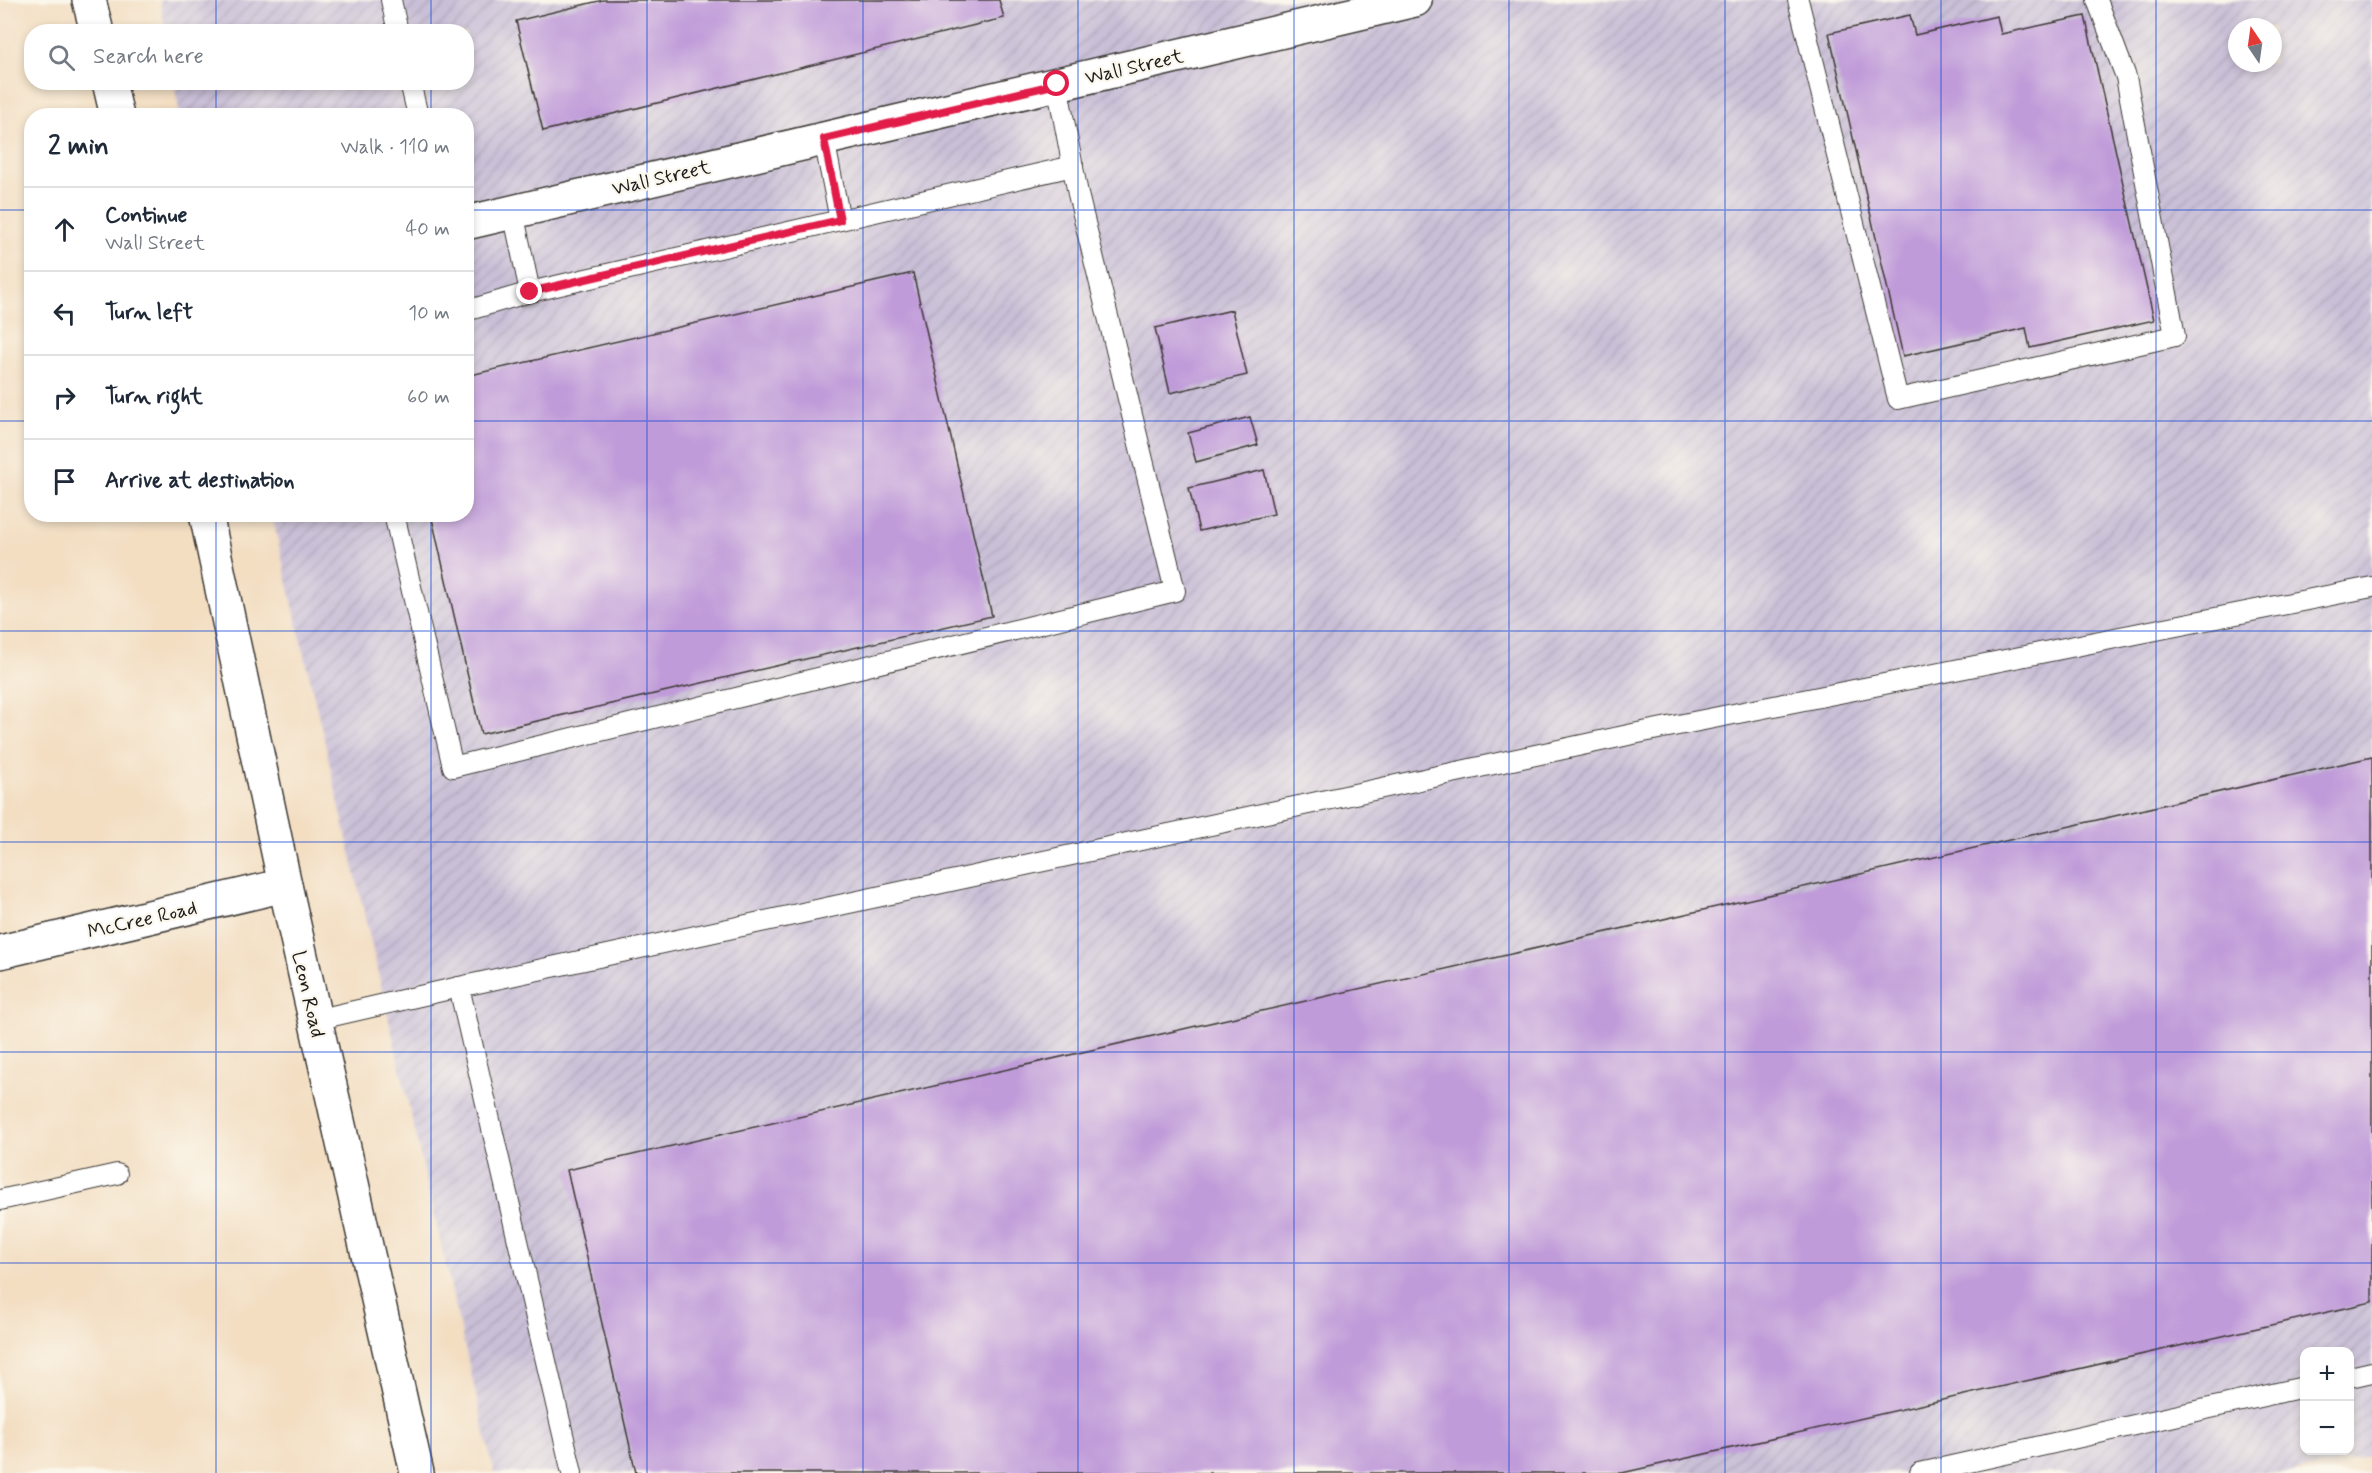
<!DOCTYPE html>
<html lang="en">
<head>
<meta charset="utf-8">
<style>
  :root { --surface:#fff; --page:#f6f6f7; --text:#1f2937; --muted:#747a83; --line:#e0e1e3 }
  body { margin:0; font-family:Mynerve,sans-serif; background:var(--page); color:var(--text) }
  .controls { position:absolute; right:18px; bottom:18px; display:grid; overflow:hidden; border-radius:12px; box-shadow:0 3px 9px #0003 }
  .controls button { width:54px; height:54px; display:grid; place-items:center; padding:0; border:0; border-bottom:2px solid var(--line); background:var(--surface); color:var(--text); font:30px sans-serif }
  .compass { position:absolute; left:2228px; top:18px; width:54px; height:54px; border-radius:50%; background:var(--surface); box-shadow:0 3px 9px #0003; rotate:347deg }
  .stop { position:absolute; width:18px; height:18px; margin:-14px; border:4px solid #e11d48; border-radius:50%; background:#fff }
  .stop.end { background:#e11d48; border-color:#fff; box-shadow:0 2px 6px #0008 }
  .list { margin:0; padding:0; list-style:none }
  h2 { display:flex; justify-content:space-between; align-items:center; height:78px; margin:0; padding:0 24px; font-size:26px }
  h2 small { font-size:20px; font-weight:400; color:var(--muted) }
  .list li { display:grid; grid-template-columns:39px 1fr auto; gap:18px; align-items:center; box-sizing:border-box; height:84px; padding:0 24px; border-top:2px solid var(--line) }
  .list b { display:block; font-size:22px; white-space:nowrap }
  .list p { margin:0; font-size:20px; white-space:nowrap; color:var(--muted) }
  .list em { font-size:20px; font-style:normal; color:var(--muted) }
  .icon { flex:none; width:33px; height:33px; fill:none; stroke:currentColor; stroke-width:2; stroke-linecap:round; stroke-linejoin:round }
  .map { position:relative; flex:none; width:2372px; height:1473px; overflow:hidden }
  .search { position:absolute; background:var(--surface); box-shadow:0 3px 9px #0003; left:24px; top:24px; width:450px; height:66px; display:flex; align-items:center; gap:15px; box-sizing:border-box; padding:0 21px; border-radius:24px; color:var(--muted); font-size:22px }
  .panel { position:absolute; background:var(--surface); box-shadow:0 3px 9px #0003; left:24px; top:108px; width:450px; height:414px; border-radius:24px }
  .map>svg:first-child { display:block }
</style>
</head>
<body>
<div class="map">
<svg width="2372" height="1473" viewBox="0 0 2372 1473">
  <defs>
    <pattern id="industrial-furrows" width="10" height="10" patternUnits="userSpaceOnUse" patternTransform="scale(1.5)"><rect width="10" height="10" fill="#c9bfd7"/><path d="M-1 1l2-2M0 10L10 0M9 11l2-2" fill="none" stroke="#aca4b8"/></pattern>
  </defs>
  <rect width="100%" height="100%" fill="#fbf7ec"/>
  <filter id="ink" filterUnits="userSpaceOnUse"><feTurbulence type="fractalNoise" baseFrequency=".0167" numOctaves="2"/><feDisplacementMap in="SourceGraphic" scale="12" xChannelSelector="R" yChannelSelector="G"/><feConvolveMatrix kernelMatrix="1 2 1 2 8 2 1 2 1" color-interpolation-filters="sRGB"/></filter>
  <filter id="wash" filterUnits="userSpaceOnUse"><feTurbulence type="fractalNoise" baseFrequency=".008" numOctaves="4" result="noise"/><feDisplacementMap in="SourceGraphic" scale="24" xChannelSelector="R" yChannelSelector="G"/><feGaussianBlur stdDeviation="1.35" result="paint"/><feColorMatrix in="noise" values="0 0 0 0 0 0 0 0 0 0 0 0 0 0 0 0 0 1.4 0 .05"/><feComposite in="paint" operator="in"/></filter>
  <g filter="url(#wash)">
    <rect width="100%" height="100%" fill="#f3dec2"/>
    <path fill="url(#industrial-furrows)" fill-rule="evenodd" d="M 160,0 L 2372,0 L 2372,1455 L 2291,1473 L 494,1473 L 272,515 L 466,514 L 466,116 L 180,115 L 174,83 L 466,82 L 466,32 L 166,31 ZM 2237,27 L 2273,27 L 2273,63 L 2237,63 ZM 2304,1352 L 2350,1352 L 2350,1450 L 2304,1450 Z"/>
    <g id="blocks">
      <g fill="#c09bd9">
        <path d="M 603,0 L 999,0 L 1004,18 L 543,131 L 516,21 Z"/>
        <path d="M 1910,15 L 1915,35 L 1997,16 L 2001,34 L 2085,16 L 2154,320 L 2030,348 L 2026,328 L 1903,356 L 1829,33 Z"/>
        <path d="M 913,273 L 992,616 L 481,734 L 431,514 L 466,514 L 466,376 Z"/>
        <path d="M 1232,310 L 1247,375 L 1170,393 L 1155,328 Z"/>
        <path d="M 1250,417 L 1258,445 L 1196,462 L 1188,433 Z"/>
        <path d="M 1264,470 L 1274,514 L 1199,531 L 1189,488 Z"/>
        <path d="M 2372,757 L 2372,1302 L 1622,1473 L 636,1473 L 567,1170 Z"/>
      </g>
    </g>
  </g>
  <g filter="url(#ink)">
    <use href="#blocks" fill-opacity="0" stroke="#3c3935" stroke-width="1.5"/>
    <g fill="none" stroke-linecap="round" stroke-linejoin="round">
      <defs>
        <g id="service">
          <path d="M 391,0 L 398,32"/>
          <path d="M 1798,0 L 1898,399 L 2175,336 L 2126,77 L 2097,0"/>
          <path d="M 410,82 L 418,116"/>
          <path d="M 824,139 L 840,220"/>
          <path d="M 530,292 L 1073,166"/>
          <path d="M 466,311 L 530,292 L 513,212"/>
          <path d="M 394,514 L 453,767 L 1175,591 L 1078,194 L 1057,84"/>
          <path d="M 459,987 L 1633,734 L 2372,587"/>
          <path d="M 315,1020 L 459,987 L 572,1473"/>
          <path d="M 0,1200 L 117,1174"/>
          <path d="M 2350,1377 L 2372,1372"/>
          <path d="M 1920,1473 L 2304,1387"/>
        </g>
        <g id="minor">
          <path d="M 466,223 L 1415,0"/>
          <path d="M 0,952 L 285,885"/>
        </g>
        <g id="tertiary">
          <path d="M 89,0 L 97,32"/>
          <path d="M 109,82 L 117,116"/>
          <path d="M 206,514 L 285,885 L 417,1473"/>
        </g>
      </defs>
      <use href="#service" stroke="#3c3935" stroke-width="22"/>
      <use href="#minor" stroke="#3c3935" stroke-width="36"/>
      <use href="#tertiary" stroke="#3c3935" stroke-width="36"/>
      <use href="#service" stroke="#fff" stroke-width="20"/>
      <use href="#minor" stroke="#fff" stroke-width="33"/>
      <use href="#tertiary" stroke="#fff" stroke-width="33"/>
    </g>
  </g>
  <g fill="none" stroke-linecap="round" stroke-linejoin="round" filter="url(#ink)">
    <path stroke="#e11d48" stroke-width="8" d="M 530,292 L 840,220 L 824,139 L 1057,84"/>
  </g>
  <path fill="none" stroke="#1d4ed8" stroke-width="1.5" stroke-opacity="0.55" d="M 216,0 L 216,32M 431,0 L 431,32M 647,0 L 647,1473M 863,0 L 863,1473M 1078,0 L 1078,1473M 1294,0 L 1294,1473M 1509,0 L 1509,1473M 1725,0 L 1725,1473M 1941,0 L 1941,1473M 2156,0 L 2156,1473M 216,82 L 216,116M 431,82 L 431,116M 0,210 L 32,210M 466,210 L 2372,210M 0,421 L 32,421M 466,421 L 2372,421M 216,514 L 216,1473M 431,514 L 431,1473M 0,631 L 2372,631M 0,842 L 2372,842M 0,1052 L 2372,1052M 0,1263 L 2372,1263"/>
  <g text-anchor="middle" stroke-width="4.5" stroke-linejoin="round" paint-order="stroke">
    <g font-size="20" fill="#1c1c1c" stroke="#fbf7ec">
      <text transform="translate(1134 66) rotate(-13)" y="7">Wall Street</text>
      <text transform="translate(661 177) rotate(-13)" y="7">Wall Street</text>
      <text transform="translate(142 919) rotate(-13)" y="7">McCree Road</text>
      <text transform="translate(309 994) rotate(77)" y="7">Leon Road</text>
    </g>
  </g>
</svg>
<div class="controls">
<button>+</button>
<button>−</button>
</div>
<svg class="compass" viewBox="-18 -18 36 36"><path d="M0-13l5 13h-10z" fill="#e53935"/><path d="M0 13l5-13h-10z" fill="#747a83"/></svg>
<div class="stop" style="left:1057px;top:84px"></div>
<div class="stop end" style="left:530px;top:292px"></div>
<div class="search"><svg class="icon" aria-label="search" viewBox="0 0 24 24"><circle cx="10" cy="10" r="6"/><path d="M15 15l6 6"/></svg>Search here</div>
<section class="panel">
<h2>2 min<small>Walk · 110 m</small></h2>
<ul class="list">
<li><svg class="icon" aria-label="ahead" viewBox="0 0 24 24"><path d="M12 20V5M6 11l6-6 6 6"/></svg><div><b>Continue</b><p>Wall Street</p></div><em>40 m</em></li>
<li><svg class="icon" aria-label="left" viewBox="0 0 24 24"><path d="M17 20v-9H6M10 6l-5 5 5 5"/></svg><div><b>Turn left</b></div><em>10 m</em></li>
<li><svg class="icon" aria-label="right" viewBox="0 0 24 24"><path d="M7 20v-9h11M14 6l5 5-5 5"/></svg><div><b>Turn right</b></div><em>60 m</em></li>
<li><svg class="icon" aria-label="arrive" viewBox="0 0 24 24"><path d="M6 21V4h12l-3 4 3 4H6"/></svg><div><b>Arrive at destination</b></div></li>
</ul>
</section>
</div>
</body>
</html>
